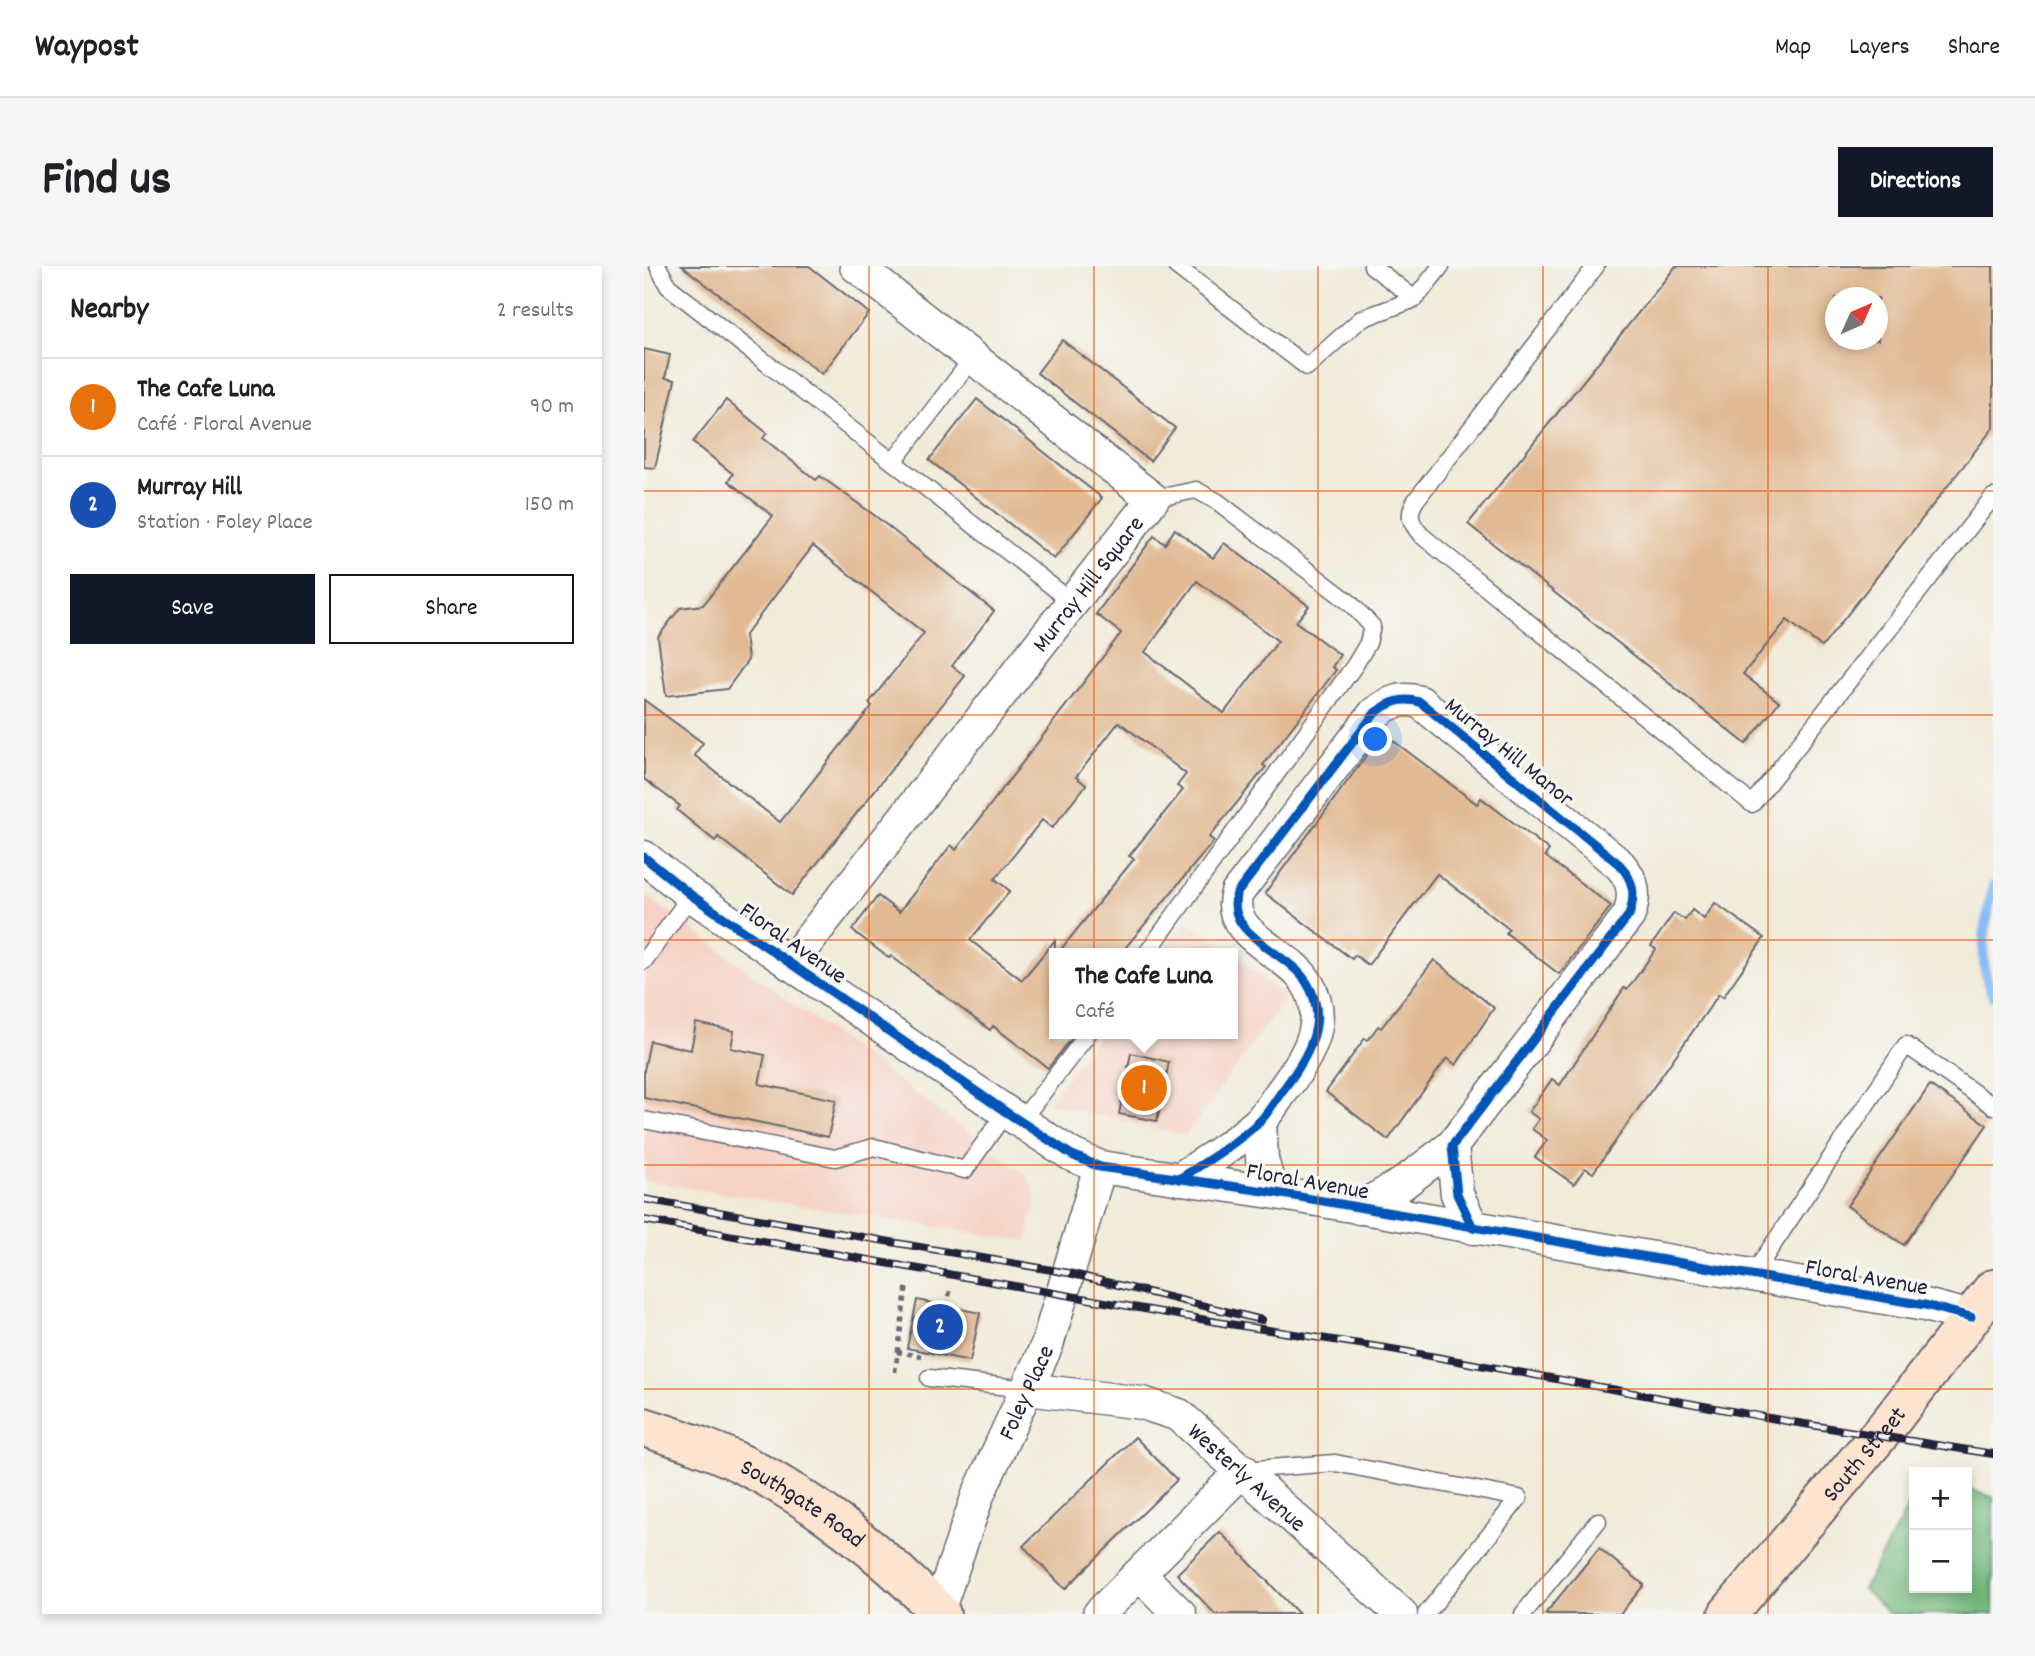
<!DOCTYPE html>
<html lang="en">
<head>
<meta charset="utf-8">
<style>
  :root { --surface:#fff; --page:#f6f6f6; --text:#202124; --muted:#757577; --line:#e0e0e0; --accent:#111827 }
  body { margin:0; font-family:Dekko,sans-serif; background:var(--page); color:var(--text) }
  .controls { position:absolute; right:21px; bottom:21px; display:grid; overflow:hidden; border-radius:0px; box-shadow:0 4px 10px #0003 }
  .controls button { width:63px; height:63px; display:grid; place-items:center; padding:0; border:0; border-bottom:2px solid var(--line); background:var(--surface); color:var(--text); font:35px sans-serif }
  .compass { position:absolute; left:1181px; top:21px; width:63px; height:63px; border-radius:50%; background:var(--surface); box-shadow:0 4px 10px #0003; rotate:45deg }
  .you { position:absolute; left:732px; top:474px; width:24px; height:24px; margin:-18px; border:5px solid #fff; border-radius:50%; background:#1a73e8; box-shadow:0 0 0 10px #1a73e833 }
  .badge { display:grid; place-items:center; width:46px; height:46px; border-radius:50%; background:var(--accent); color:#fff; font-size:23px; font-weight:700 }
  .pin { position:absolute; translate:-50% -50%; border:4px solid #fff; box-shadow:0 2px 7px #0006 }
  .popup { position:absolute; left:405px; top:682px; width:189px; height:91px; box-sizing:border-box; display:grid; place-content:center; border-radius:0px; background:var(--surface); filter:drop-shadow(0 2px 5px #0005); font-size:23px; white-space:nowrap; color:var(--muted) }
  .popup b { font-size:26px; color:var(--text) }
  .popup::after { content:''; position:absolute; left:50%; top:100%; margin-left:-14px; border:14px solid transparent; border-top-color:var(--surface) }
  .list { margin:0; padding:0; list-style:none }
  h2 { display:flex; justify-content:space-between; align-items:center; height:91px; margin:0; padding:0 28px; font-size:30px }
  h2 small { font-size:23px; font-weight:400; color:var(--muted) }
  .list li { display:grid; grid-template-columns:46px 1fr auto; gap:21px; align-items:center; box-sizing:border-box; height:98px; padding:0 28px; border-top:2px solid var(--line) }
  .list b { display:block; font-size:26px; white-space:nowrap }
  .list p { margin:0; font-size:23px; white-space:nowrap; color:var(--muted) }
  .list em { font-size:23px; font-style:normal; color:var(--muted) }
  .actions { display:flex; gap:14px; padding:21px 28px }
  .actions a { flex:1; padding:16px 0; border:2px solid var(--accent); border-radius:0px; text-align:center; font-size:24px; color:var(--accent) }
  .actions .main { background:var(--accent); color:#fff }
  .map { position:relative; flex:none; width:1349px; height:1348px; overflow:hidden; border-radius:0px }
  header { display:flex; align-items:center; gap:42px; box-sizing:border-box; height:98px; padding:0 35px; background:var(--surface); border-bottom:2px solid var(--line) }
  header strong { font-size:33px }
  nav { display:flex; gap:38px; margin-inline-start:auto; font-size:24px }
  .intro { display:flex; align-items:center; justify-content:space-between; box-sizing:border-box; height:168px; padding:0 42px }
  h1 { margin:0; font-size:49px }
  .button { padding:18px 32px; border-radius:0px; background:var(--accent); color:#fff; font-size:24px; font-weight:700 }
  main { display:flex; gap:42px; padding:0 42px }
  aside { flex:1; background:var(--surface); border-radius:0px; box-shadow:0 4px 10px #0003 }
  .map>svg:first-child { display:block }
</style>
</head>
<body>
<header>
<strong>Waypost</strong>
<nav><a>Map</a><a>Layers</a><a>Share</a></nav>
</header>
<div class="intro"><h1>Find us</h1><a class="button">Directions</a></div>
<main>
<aside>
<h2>Nearby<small>2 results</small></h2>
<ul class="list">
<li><span class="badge" style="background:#e8710a">1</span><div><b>The Cafe Luna</b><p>Café · Floral Avenue</p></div><em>90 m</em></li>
<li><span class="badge" style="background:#1a4fb4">2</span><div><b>Murray Hill</b><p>Station · Foley Place</p></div><em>150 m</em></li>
</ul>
<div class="actions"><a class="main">Save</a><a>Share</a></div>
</aside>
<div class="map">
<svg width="1349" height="1348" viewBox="0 0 1349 1348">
  <rect width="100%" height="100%" fill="#f6f6f2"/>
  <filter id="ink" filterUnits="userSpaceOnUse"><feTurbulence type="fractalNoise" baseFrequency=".0143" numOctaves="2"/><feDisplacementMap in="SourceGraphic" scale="14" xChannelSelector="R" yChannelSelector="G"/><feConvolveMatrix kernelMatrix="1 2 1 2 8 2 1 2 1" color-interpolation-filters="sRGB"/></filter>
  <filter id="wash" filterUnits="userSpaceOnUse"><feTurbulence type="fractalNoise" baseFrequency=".00686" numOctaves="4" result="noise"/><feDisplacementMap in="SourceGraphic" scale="28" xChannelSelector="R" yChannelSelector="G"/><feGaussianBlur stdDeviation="1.57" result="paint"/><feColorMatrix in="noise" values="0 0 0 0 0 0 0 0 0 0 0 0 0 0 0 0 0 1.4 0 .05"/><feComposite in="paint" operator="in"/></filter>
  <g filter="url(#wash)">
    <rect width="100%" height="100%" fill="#f1ebd9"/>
    <g fill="#f6d1c5">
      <path d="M 0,628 L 385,911 L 392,936 L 383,975 L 0,915 Z"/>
      <path d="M 542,654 L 586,687 L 517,687 Z"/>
      <path d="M 589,689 L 643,730 L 542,870 L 404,837 L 456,768 L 589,768 Z"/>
    </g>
    <path fill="#71b87d" stroke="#4a6d5c" stroke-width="2" d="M 1323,1223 L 1349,1231 L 1349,1348 L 1245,1348 L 1219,1323 L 1270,1230 L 1270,1322 L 1323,1322 Z"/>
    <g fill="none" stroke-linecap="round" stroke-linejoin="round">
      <path stroke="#85bbf4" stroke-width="10" d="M 1349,620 C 1342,654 1332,698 1349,730"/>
    </g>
    <g id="blocks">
      <g fill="#e1b993" fill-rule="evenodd">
        <path d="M 38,0 L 165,0 L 225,47 L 178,108 Z"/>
        <path d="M 1032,0 L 1349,0 L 1349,162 L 1178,381 L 1143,354 L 1099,408 L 1135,436 L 1102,478 L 824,258 ZM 1192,32 L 1234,32 L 1234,74 L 1192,74 Z"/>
        <path d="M 418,74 L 531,162 L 506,195 L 393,107 Z"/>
        <path d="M 0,83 L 26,89 L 21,112 L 31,114 L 11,202 L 0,201 Z"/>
        <path d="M 333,133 L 458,232 L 410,293 L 285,194 Z"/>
        <path d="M 82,134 L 123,167 L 119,172 L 172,214 L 176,210 L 230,249 L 350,345 L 308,400 L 321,410 L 148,629 L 74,571 L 71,575 L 33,544 L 36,540 L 0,513 L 0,434 L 59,477 L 50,489 L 136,556 L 228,440 L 225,437 L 280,367 L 169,280 L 101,369 L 104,394 L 83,423 L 22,430 L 14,371 L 36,342 L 59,339 L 129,250 L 84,215 L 89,208 L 49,176 Z"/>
        <path d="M 531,263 L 569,292 L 580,277 L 665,340 L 652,356 L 696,389 L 688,401 L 692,404 L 619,499 L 622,501 L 565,571 L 570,575 L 477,687 L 414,687 L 490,593 L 485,590 L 539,524 L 533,520 L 542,508 L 475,456 L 432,511 L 442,519 L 408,562 L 398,554 L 351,613 L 366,625 L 326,674 L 378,714 L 411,674 L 411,768 L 431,768 L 404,802 L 349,760 L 346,764 L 247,690 L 245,692 L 208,664 L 234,630 L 255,646 L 307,579 L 312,584 L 477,367 L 452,348 L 510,270 L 521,278 ZM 553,315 L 634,375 L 580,447 L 501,386 Z"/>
        <path d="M 739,467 L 833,538 L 837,532 L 887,570 L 905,584 L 901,590 L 967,640 L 915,708 L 862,667 L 865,663 L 793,608 L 724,699 L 711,689 L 708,693 L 621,627 Z"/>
        <path d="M 1071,637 L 1120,672 L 1079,731 L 1075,728 L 949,907 L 941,902 L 930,918 L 891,891 L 903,874 L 888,863 L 895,853 L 885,846 L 908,813 L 916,819 L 980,722 L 983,724 L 1012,683 L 1007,680 L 1030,647 L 1041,654 L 1048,644 L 1060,653 Z"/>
        <path d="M 790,694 L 850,742 L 812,799 L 803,792 L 744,874 L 682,826 L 721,772 L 724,774 L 734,760 L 737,762 Z"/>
        <path d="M 52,757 L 90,765 L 87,782 L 121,789 L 115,818 L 192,834 L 184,871 L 0,832 L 0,804 L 6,775 L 47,784 Z"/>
        <path d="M 487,787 L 525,796 L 513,855 L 475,848 Z"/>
        <path d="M 1286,819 L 1343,859 L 1260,979 L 1203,940 Z"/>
        <path d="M 273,1034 L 336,1047 L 326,1095 L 263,1082 Z"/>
        <path d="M 491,1171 L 533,1214 L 421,1323 L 379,1280 Z"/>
        <path d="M 576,1266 L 655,1348 L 571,1348 L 533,1308 Z"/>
        <path d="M 955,1282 L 1000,1319 L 976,1348 L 901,1348 Z"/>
      </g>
    </g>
  </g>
  <g filter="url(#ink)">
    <use href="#blocks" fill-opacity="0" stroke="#6a6872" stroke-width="2"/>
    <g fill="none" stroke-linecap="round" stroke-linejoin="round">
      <defs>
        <g id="lane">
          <path d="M 14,0 L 24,20 L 428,336"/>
          <path d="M 532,0 L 663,101 L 717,53 L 771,33"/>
          <path d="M 728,0 L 771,33 L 797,0"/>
          <path d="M 952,0 L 772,234 C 763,249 766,256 777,269 L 1108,538 L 1349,231"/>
          <path d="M 249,196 L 329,92"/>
          <path d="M 503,687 L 711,399 L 724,377 L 728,360 L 705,336 L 574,236 L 552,224 L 509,233"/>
          <path d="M 0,695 L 47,629"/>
          <path d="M 0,854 L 191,892 L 230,881 L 321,904 L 362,846"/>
          <path d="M 376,856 L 444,768"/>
          <path d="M 1108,1010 L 1262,779 L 1349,840"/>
          <path d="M 285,1112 L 383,1123"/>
          <path d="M 599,1204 L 691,1197 L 875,1232 L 782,1348"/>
          <path d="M 879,1348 L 954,1255"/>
        </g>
        <g id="street">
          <path d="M 0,591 L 47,629 L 362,846 L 428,889 L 456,901 L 627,926 L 1281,1039 L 1327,1051"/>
          <path id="s1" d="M 146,698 L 509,233 L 212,0"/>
          <path d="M 616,856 L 618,893 L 627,926"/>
          <path d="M 535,913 C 562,896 589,879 613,858 C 622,850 629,838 636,828 C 660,796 688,757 663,717 C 645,686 579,669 593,627 L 731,447 C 746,436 757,431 776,436 L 976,599 C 990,615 992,629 985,649 L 808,880 L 813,928 L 829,962"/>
          <path d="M 715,942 L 758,918 L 808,880"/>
          <path id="s2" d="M 383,1123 L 498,1137 L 535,1149 L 757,1348"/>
          <path d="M 495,1308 L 536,1348"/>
          <path id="s3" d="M 294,1345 L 334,1229 L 403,1079 L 456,901"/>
          <path d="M 455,1348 L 599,1204"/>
        </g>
        <g id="secondary">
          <path id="s4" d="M 0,1161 C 34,1172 68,1183 100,1199 C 172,1235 241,1290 297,1348"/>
          <path id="s5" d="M 1084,1348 L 1247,1155 L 1349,1023"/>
        </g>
      </defs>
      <use href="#lane" stroke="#6a6872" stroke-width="19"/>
      <use href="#street" stroke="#6a6872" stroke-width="35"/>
      <use href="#secondary" stroke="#6a6872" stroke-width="42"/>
      <g stroke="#6a6872" stroke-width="4.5" stroke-dasharray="5 5" stroke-linecap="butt">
        <path d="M 303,1040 L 306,1025"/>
        <path d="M 253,1086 L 277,1090"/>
        <path d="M 251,1106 L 263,1017"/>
      </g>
      <use href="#lane" stroke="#fff" stroke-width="16"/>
      <use href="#street" stroke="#fff" stroke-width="32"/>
      <use href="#secondary" stroke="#fde4d0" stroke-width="38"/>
      <defs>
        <g id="rail">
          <path d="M 0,933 L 425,1007 L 618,1054"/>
          <path d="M 0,954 L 579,1057 L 748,1083 L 1148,1156 L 1349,1188"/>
        </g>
      </defs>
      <use href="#rail" stroke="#22223b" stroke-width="8"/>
      <use href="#rail" stroke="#f6f6f2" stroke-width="5" stroke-dasharray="16" stroke-linecap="butt"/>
      <defs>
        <g id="cycleway">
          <path d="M 0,591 L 47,629 L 362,846 L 428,889 L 456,901 L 627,926 L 1281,1039 L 1327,1051"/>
          <path d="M 535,913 C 562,896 589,879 613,858 C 622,850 629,838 636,828 C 660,796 688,757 663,717 C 645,686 579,669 593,627 L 731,447 C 746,436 757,431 776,436 L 976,599 C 990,615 992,629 985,649 L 808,880 L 813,928 L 829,962"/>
        </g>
      </defs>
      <use href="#cycleway" stroke="#f6f6f2" stroke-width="13"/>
      <use href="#cycleway" stroke="#0057b8" stroke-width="9"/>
    </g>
  </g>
  <path fill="none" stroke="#e8590c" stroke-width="2" stroke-opacity="0.55" d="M 225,0 L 225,1348M 450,0 L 450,1348M 674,0 L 674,1348M 899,0 L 899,1348M 1124,0 L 1124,1348M 0,225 L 1349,225M 0,449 L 1349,449M 0,674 L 1349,674M 0,899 L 1349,899M 0,1123 L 1349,1123"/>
  <g text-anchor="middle" stroke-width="7" stroke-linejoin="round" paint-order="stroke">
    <g font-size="24" fill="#22223b" stroke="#f6f6f2">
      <text dy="8" stroke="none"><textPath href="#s1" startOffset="483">Murray Hill Square</textPath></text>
      <text transform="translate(866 485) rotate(39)" y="8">Murray Hill Manor</text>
      <text transform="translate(150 676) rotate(35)" y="8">Floral Avenue</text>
      <text transform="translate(664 914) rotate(10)" y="8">Floral Avenue</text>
      <text transform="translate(1223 1010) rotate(10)" y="8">Floral Avenue</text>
      <text dy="8" stroke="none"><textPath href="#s3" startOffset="236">Foley Place</textPath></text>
      <text dy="8" stroke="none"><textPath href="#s5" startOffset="210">South Street</textPath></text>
      <text dy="8" stroke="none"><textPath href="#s2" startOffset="247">Westerly Avenue</textPath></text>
      <text dy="8" stroke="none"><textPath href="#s4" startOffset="177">Southgate Road</textPath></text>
    </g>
  </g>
</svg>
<div class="controls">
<button>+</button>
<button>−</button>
</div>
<svg class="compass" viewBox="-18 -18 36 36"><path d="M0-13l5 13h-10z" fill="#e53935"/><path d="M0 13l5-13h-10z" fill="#757577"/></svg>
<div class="you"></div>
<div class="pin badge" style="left:500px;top:822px;background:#e8710a">1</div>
<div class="popup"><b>The Cafe Luna</b>Café</div>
<div class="pin badge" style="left:296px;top:1061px;background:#1a4fb4">2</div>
</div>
</main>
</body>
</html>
